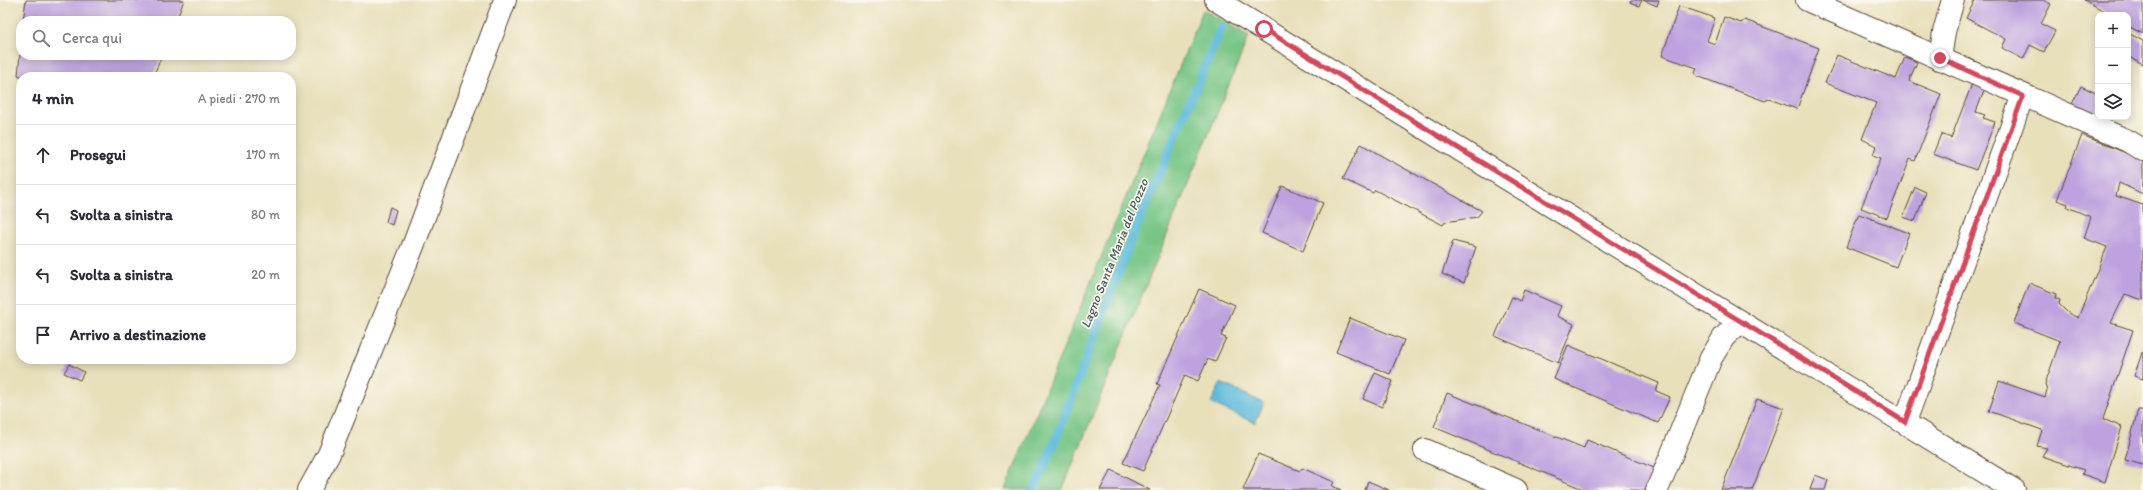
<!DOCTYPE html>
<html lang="it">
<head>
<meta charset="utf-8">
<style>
  :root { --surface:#fff; --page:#f2f2f3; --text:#2b2b33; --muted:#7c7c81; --line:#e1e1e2 }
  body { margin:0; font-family:Itim,sans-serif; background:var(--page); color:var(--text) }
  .controls { position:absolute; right:12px; top:12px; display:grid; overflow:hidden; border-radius:8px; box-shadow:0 2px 10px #0003 }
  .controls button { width:36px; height:36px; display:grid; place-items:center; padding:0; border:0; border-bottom:1px solid var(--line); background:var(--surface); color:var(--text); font:20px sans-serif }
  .stop { position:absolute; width:12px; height:12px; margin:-9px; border:3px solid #d1495b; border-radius:50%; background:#fff }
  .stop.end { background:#d1495b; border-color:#fff; box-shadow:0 1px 4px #0008 }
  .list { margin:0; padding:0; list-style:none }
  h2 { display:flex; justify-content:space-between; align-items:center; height:52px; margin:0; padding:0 16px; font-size:17px }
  h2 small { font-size:13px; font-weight:400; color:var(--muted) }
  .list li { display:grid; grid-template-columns:26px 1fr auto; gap:12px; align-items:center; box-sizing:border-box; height:60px; padding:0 16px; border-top:1px solid var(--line) }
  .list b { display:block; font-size:15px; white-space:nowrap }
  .list em { font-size:13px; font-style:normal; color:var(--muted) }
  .icon { flex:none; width:22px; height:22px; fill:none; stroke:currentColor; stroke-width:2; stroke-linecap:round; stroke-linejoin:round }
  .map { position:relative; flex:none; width:2143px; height:490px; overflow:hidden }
  .search { position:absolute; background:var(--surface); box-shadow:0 2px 10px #0003; left:16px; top:16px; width:280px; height:44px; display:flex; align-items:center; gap:10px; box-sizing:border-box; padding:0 14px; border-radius:16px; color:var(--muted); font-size:15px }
  .panel { position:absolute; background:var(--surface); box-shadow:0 2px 10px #0003; left:16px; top:72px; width:280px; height:292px; border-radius:16px }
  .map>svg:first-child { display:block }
</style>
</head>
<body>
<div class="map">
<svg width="2143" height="490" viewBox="0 0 2143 490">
  <rect width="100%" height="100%" fill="#fbf7ec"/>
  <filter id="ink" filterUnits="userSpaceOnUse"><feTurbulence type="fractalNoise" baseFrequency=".025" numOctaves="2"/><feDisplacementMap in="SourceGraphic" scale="8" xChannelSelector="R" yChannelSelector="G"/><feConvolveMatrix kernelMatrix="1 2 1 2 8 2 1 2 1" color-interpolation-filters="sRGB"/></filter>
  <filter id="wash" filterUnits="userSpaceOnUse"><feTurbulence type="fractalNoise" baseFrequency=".012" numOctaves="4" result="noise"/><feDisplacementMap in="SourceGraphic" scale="16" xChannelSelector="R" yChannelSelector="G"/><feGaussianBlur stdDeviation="0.9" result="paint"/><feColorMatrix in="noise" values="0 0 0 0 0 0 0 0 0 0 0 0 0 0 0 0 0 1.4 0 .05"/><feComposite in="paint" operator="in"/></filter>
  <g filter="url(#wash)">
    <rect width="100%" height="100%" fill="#e8e0bb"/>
    <path fill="#78c686" stroke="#5a7852" d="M 1203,10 L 1249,36 L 1062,490 L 1005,490 Z"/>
    <path fill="#5fbcdd" stroke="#4d737e" d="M 1221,383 L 1264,403 L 1255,423 L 1211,403 Z"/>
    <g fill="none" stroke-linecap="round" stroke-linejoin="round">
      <path stroke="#5fbcdd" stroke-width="9" d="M 1034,490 L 1053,447 L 1131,240 L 1222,27"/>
    </g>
    <g id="blocks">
      <g fill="#bda2df">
        <path d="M 26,0 L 184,0 L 176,21 L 23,21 Z"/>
        <path d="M 1631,0 L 1642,0 L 1639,6 L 1630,2 Z"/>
        <path d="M 1643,0 L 1659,0 L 1657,6 Z"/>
        <path d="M 1975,0 L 2043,0 L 2051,4 L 2041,24 L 2055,31 L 2044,52 L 2030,45 L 2023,59 L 2002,48 L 2006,39 L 1966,18 Z"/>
        <path d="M 2084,0 L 2143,0 L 2143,34 L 2128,26 L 2128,15 L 2106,15 L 2104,14 L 2106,12 Z"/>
        <path d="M 1679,6 L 1715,18 L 1707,41 L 1715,44 L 1724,17 L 1741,23 L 1745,20 L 1819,48 L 1797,109 L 1769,99 L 1765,101 L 1697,76 L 1695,73 L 1697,68 L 1662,56 Z"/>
        <path d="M 2128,33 L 2143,41 L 2143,64 L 2128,56 Z"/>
        <path d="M 20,55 L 162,55 L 153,77 L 23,77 L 18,75 Z"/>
        <path d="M 1837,55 L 1896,79 L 1905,57 L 1917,62 L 1909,81 L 1941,94 L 1915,161 L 1910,159 L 1887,218 L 1861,208 L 1881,158 L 1873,155 L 1876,146 L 1862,139 L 1876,103 L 1825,83 Z"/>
        <path d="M 1972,84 L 1985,88 L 1976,112 L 1985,115 L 1983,118 L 1995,122 L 1976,170 L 1933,154 L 1941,134 L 1951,138 Z"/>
        <path d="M 2081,86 L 2098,94 L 2098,108 L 2093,117 L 2071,106 Z"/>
        <path d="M 2082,135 L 2143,160 L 2143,194 L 2119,183 L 2116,196 L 2143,205 L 2143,300 L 2125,294 L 2111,323 L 2133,330 L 2103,419 L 2122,427 L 2105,482 L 2082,474 L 2084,470 L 2042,456 L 2047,448 L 2037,446 L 2042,430 L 1989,411 L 1999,381 L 2045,397 L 2047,390 L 2045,384 L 2060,341 L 2014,323 L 2029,283 L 2056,294 L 2055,298 L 2060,300 L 2059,304 L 2068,313 L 2078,318 L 2107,247 L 2084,238 L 2091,217 L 2067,207 L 2068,204 L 2057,200 Z"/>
        <path d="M 1361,144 L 1389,160 L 1482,211 L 1477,217 L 1445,222 L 1443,225 L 1375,190 L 1373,193 L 1343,179 Z"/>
        <path d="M 1282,186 L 1323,203 L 1303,251 L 1262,233 Z"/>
        <path d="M 1915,187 L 1926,192 L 1915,221 L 1903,217 Z"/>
        <path d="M 390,207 L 396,210 L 392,225 L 386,222 Z"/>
        <path d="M 1859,214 L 1909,233 L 1896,267 L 1846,247 Z"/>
        <path d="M 1453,241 L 1476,247 L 1464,283 L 1442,274 Z"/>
        <path d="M 1199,289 L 1235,305 L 1221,336 L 1226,338 L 1215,362 L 1208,359 L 1198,381 L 1185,375 L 1143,471 L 1123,463 L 1160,385 L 1157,384 Z"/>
        <path d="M 1524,290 L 1561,306 L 1557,316 L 1574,324 L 1558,363 L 1495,336 L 1512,297 L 1520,301 Z"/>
        <path d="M 1350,318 L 1404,340 L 1390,374 L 1336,352 Z"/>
        <path d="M 1568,345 L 1659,383 L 1656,391 L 1670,397 L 1658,423 L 1554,379 Z"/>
        <path d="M 2143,350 L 2143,379 L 2134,376 Z"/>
        <path d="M 69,364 L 84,372 L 80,380 L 64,373 Z"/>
        <path d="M 1375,373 L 1393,381 L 1382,407 L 1363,399 Z"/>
        <path d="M 1447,393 L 1584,448 L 1587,440 L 1654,468 L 1650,490 L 1585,490 L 1434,427 Z"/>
        <path d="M 1757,399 L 1784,408 L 1752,490 L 1721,490 Z"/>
        <path d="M 2138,410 L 2143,410 L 2143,465 L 2125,460 Z"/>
        <path d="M 1258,454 L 1300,471 L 1302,468 L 1334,482 L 1332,486 L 1341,490 L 1243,490 Z"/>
        <path d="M 1111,470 L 1150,490 L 1100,490 Z"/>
        <path d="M 1815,475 L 1828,480 L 1825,490 L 1810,490 Z"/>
        <path d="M 1368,481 L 1389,490 L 1365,490 Z"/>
      </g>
    </g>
  </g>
  <g filter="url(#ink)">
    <use href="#blocks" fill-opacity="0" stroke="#554536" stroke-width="1"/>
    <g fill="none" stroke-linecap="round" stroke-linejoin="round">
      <defs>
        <g id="minor">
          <path d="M 1216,0 L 2014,490"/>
          <path d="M 1807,0 L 2128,141 L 2143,150"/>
          <path d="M 1940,59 L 1944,32 L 1953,0"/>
          <path d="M 1905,422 L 2023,95"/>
          <path d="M 1425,450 L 1516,490"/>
          <path d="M 309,490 L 329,454 L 415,241 L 505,0"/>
          <path d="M 1657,490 L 1711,358 L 1724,337 L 1740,322"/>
        </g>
      </defs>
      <use href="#minor" stroke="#554536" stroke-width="24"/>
      <use href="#minor" stroke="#fff" stroke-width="22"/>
    </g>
  </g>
  <g fill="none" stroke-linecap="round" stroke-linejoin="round" filter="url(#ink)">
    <path stroke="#d1495b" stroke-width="5" d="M 1264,29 L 1905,422 L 2023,96 L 1940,58"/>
  </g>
  <g text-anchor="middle" stroke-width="3.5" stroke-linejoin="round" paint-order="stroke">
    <g font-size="13" font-style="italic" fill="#485d61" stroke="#fbf7ec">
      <text transform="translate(1114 253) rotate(-68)" y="5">Lagno Santa Maria del Pozzo</text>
    </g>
  </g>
</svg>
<div class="controls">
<button>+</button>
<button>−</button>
<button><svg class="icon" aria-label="layers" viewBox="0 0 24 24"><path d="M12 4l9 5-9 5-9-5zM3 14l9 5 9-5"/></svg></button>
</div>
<div class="stop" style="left:1264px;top:29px"></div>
<div class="stop end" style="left:1940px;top:58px"></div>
<div class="search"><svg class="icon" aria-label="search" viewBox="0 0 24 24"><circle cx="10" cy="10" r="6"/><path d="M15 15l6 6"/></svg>Cerca qui</div>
<section class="panel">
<h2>4 min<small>A piedi · 270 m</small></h2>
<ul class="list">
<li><svg class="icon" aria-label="ahead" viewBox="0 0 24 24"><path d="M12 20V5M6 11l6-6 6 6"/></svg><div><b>Prosegui</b></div><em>170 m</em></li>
<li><svg class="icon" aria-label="left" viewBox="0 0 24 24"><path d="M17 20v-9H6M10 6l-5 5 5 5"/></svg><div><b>Svolta a sinistra</b></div><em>80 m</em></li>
<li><svg class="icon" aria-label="left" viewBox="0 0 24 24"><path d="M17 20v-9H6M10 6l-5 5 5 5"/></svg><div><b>Svolta a sinistra</b></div><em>20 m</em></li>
<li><svg class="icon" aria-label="arrive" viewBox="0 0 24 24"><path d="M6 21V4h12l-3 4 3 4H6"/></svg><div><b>Arrivo a destinazione</b></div></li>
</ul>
</section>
</div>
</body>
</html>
